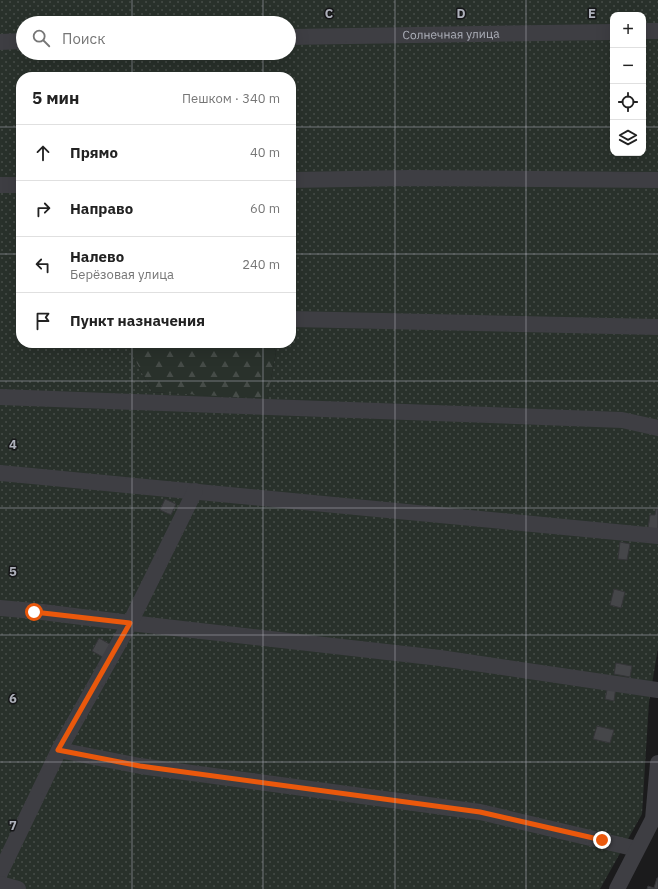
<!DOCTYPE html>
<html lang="ru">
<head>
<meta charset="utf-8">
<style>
  :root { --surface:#fff; --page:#f6f6f6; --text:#222; --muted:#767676; --line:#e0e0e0 }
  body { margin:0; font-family:"IBM Plex Sans",sans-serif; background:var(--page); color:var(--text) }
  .controls { position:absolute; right:12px; top:12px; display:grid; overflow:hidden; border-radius:8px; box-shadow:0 4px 16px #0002 }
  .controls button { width:36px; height:36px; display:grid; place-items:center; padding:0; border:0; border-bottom:1px solid var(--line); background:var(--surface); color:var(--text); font:20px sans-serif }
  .stop { position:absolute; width:12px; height:12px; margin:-9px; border:3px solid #ea580c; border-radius:50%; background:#fff }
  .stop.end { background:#ea580c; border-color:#fff; box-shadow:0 1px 4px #0008 }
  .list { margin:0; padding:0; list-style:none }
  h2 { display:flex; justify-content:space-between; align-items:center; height:52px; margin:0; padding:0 16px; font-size:17px }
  h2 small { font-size:13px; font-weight:400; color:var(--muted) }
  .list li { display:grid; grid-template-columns:26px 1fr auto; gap:12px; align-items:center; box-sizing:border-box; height:56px; padding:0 16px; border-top:1px solid var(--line) }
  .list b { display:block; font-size:15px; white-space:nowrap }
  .list p { margin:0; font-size:13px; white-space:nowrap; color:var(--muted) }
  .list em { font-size:13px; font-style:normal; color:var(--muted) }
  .icon { flex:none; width:22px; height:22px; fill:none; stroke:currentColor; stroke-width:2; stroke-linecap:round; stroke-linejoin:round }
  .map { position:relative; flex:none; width:658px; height:889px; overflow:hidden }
  .search { position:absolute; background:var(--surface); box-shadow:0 4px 16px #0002; left:16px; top:16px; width:280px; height:44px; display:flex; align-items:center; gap:10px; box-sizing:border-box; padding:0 14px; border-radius:22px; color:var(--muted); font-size:15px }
  .panel { position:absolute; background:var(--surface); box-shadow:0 4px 16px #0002; left:16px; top:72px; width:280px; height:276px; border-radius:16px }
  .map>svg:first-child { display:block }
</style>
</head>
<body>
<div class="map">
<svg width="658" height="889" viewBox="0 0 658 889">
  <defs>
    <pattern id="forest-firs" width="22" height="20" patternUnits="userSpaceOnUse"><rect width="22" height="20" fill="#29312b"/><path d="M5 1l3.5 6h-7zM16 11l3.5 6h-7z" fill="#464c48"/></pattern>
    <pattern id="garden-dots" width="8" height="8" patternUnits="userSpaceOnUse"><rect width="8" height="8" fill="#29312b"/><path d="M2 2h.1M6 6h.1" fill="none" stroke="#464c48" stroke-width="1.8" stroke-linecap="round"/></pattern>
  </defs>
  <rect width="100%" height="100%" fill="#1b1b1c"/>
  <path fill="url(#forest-firs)" d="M 126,343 L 272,343 L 276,352 L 267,400 L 152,392 Z"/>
  <path fill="url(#garden-dots)" fill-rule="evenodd" d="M 0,0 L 658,0 L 658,648 L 649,702 L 642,814 L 600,889 L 0,889 ZM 613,15 L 643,15 L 643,153 L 613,153 ZM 23,23 L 289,23 L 289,53 L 23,53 ZM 21,77 L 291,77 L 291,343 L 272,343 L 276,352 L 267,399 L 152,392 L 126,343 L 21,343 Z"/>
  <g fill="#454649" stroke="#353538">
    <path d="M 18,323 L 21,323 L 21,339 L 17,339 Z"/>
    <path d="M 165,499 L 176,504 L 171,515 L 160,510 Z"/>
    <path d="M 656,509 L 658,509 L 658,529 L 648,528 L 650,515 L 655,515 Z"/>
    <path d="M 620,542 L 630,544 L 627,560 L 618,559 Z"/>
    <path d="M 614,589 L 625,592 L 621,608 L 610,605 Z"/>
    <path d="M 99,638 L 113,646 L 106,659 L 92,651 Z"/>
    <path d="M 616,663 L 632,666 L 630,677 L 614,674 Z"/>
    <path d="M 608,686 L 616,687 L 614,701 L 605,699 Z"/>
    <path d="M 597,726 L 614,730 L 610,743 L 593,739 Z"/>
    <path d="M 657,878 L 658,878 L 658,889 L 647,889 L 648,886 L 654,888 Z"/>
  </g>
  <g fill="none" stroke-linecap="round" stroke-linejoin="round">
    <g stroke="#3e3e43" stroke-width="16">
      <path d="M 643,31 L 658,31"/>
      <path id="s1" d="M 289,37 L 613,32"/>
      <path d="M 0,42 L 23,41"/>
      <path d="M 291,180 L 409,178 L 658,180"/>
      <path d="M 0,185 L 21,185"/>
      <path d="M 291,319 L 658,327"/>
      <path d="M 0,397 L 622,420 L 658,428"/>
      <path d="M 0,473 L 658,536"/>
      <path d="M 0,608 L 34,611 L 130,623 L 440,658 L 658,690"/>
      <path d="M 59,750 L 140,766 L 480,812 L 637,849"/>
      <path d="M 0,873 L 59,750 L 130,623 L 195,491"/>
      <path d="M 0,884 L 18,889"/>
      <path d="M 617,889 L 653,819 L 658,763"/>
    </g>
  </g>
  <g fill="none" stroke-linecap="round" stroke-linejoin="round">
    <path stroke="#ea580c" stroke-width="5" d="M 34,612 L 130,623 L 58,750 L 140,766 L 480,812 L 602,840"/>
  </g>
  <path fill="none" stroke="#aeb1bb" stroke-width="1" stroke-opacity="0.55" d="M 132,0 L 132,23M 263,0 L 263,23M 395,0 L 395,889M 526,0 L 526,889M 132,53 L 132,77M 263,53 L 263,77M 0,127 L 21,127M 291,127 L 613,127M 643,127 L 658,127M 0,254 L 21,254M 291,254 L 658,254M 132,343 L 132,889M 263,343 L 263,889M 0,381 L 658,381M 0,508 L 658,508M 0,635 L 658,635M 0,762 L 658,762"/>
  <g text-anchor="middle" stroke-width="3" stroke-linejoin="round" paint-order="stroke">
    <g font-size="12" fill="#aeb1bb" stroke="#161618">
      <text dy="4" stroke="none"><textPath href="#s1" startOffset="162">Солнечная улица</textPath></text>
    </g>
  </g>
  <g font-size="13" text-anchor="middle" font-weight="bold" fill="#aeb1bb" stroke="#161618" stroke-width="3" stroke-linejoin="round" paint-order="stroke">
    <text x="329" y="18">C</text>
    <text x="461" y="18">D</text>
    <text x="592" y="18">E</text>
    <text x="13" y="449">4</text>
    <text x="13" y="576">5</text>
    <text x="13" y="703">6</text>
    <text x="13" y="830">7</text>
  </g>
</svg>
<div class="controls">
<button>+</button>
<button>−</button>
<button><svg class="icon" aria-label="locate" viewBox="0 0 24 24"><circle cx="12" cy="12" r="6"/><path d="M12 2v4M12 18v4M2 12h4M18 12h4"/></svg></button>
<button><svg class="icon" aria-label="layers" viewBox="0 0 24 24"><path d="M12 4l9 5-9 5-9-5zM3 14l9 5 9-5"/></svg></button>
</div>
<div class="stop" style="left:34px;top:612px"></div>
<div class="stop end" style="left:602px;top:840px"></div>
<div class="search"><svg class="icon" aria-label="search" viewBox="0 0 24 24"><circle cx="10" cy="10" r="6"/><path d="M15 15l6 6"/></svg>Поиск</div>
<section class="panel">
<h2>5 мин<small>Пешком · 340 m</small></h2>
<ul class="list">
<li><svg class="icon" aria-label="ahead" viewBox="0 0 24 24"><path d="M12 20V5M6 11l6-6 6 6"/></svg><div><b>Прямо</b></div><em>40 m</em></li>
<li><svg class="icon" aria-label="right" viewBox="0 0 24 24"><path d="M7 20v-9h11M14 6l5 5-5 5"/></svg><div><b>Направо</b></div><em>60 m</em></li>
<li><svg class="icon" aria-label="left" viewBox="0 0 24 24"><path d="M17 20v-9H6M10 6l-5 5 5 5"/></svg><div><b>Налево</b><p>Берёзовая улица</p></div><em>240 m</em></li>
<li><svg class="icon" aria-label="arrive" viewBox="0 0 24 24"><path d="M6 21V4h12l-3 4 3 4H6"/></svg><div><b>Пункт назначения</b></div></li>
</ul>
</section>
</div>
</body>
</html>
